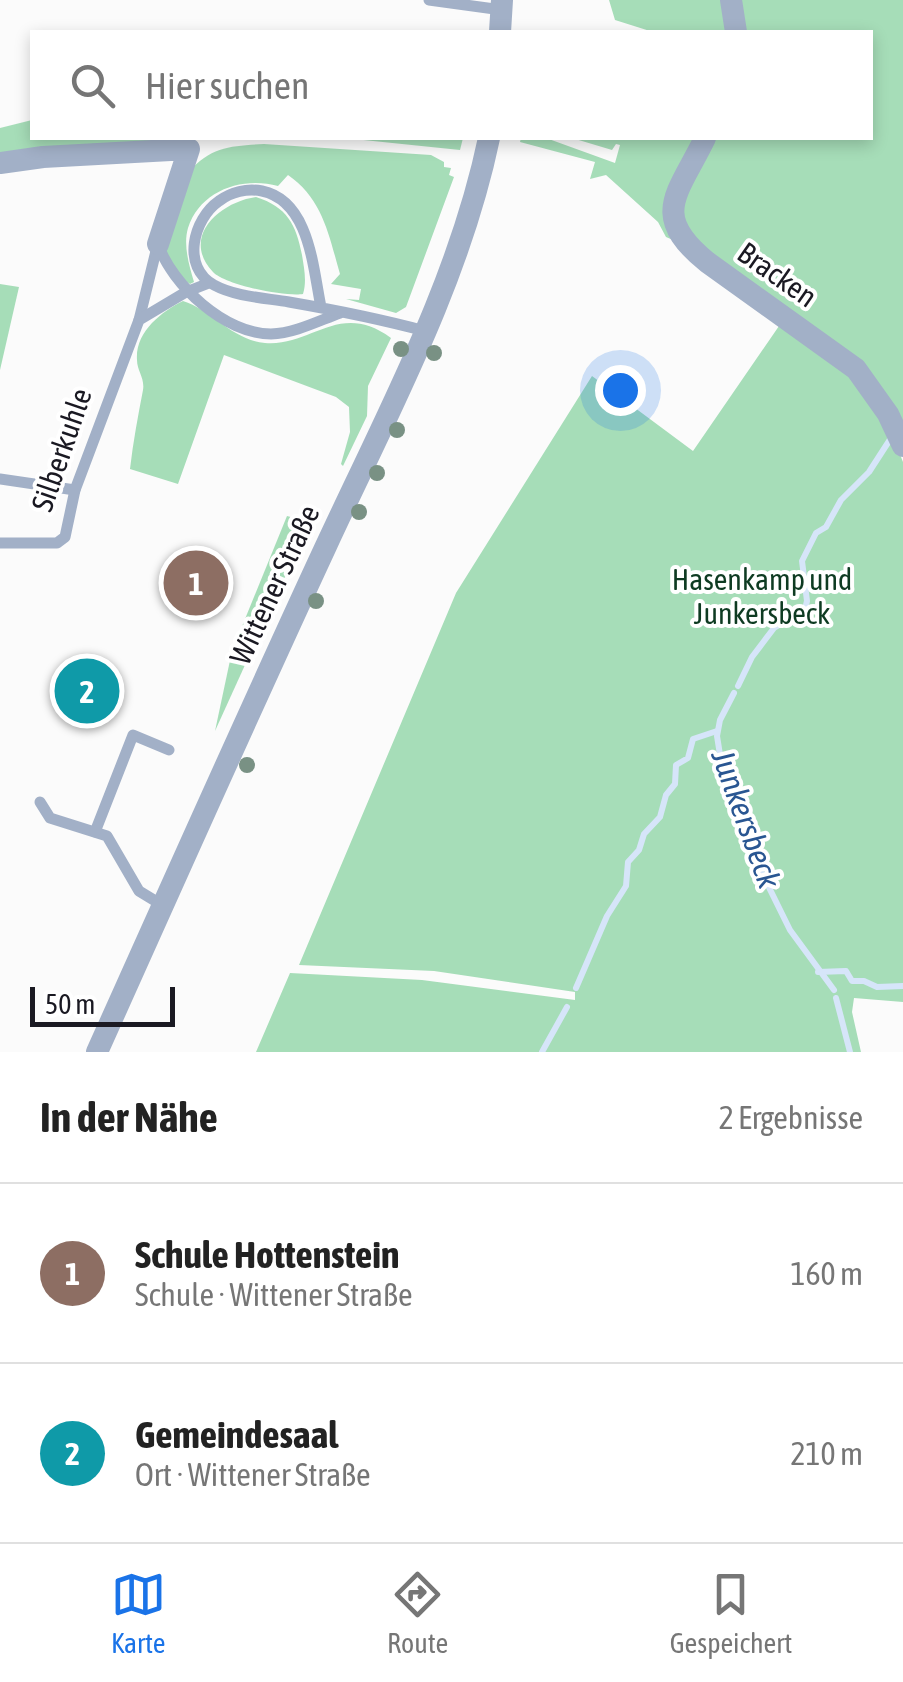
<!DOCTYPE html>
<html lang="de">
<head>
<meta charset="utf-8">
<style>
  :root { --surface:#fff; --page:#f6f6f6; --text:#222; --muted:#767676; --line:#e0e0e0; --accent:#1a73e8 }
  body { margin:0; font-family:"Asap Condensed",sans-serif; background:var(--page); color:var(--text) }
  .scale { position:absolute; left:30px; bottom:25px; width:145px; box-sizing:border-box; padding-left:10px; border:5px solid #1a1922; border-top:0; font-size:28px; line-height:35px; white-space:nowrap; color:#1a1922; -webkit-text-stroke:8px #fff; paint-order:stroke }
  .you { position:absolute; left:620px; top:390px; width:35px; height:35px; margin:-25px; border:8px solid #fff; border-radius:50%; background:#1a73e8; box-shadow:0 0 0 15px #1a73e833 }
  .badge { display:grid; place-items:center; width:65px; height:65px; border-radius:50%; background:var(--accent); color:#fff; font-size:32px; font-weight:700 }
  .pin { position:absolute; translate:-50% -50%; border:5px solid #fff; box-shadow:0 2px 10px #0006 }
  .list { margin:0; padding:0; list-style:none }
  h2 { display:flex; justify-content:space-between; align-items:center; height:130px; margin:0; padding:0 40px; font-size:42px }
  h2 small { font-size:32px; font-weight:400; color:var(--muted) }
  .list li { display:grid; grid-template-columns:65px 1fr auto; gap:30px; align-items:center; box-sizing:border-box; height:180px; padding:0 40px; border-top:2px solid var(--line) }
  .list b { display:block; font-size:38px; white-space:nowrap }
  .list p { margin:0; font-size:32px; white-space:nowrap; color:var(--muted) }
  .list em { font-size:32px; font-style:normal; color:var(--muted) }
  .icon { flex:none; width:55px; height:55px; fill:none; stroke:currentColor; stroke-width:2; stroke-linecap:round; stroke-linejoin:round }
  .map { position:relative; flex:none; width:903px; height:1052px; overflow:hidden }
  .search { position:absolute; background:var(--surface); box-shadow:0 5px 15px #0003; left:30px; right:30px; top:30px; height:110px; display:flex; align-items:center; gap:25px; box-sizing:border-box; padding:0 35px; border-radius:0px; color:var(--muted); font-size:38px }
  .sheet { height:490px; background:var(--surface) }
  nav { display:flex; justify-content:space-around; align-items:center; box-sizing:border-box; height:140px; border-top:2px solid var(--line); background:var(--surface); font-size:28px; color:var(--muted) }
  nav a { display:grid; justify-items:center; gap:5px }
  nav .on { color:var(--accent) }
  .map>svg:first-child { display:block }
</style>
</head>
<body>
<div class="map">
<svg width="903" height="1052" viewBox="0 0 903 1052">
  <rect width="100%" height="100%" fill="#fbfbfb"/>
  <g fill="#a6ddb8">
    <path d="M 609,0 L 903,0 L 903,437 L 896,444 L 903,462 L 903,1002 L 854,998 L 852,1012 L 861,1052 L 256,1052 L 290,973 L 422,980 L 575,1000 L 575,992 L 434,971 L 299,965 L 456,593 L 592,376 L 693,451 L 779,326 L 680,243 L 666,237 L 658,222 L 606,175 L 590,179 L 595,162 L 520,142 L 521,138 L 546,138 L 615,163 L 620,145 L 616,144 L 612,150 L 572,138 L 870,138 L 870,32 L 653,32 L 615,20 Z"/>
    <path d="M 32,120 L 32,138 L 203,138 L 183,143 L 0,155 L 0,128 Z"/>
    <path d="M 344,138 L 463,138 L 460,150 Z"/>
    <path d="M 264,144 L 431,155 L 444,162 L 444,167 L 451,168 L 449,175 L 454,177 L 406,307 L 396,313 L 346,299 L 359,300 L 361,289 L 331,284 L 340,274 C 329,236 323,199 288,175 L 278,186 C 243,176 200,190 188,228 C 183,245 189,265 194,282 L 190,284 L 177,275 L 165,253 L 189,172 C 211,146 232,146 264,144 Z"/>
    <path d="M 256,197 C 287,207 296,224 302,255 C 304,268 307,281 303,294 C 286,297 225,285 213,272 C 180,237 220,202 256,197 Z"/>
    <path d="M 0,284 L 19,287 L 0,370 Z"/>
    <path d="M 183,301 C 212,310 232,340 265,343 C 312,347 339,300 391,338 L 368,386 L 367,416 L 343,466 L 341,464 L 350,432 L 349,407 L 336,397 L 224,355 L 178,484 L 130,469 C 133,442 138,416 143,390 C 145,378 137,371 137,360 C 135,332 161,312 183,301 Z"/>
    <path d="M 287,516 L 310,522 L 215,731 L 232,651 Z"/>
  </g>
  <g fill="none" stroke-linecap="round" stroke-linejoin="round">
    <g stroke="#d6e5f9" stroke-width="6">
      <path d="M 738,686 L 752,657 L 774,628 L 805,609 L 807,601 L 802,561 L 816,533 L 826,527 L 841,500 L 869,472 L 891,438"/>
      <path d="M 734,693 L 720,720 L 717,736 L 721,761 L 744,818 L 749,847 L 790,930 L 834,990"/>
      <path d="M 818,972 L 846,971 L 852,981 L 864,981 L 877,987 L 903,986"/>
      <path d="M 576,988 L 607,916 L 626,886 L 628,862 L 639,850 L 644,834 L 660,817 L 666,795 L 675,784 L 676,765 L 688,758 L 693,739 L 717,731"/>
      <path d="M 836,998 L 850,1052"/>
      <path d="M 542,1052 L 567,1007"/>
    </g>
    <g stroke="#a2b0c7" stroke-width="11">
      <path d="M 429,0 L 502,10"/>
      <path d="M 158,244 C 172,285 225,334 271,334 C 295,333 318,321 340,313"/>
      <path d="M 321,307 C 313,269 310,201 262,191 C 247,188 231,192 219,201 C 193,219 181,267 214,285 C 236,297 266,298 289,302 C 335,310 380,319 425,331"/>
      <path d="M 139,320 L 157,247"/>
      <path d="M 0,479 L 75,490"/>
      <path d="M 0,543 L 57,543 L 65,537 L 75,490 L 139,320 L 186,292 L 209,283"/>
      <path d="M 40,802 L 50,818 L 107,836 L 139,891 L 162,905"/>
      <path d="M 95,832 L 133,735 L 169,750"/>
    </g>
    <g stroke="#a2b0c7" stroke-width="22">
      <path d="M 731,0 L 736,32"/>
      <path d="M 500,32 L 502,0"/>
      <path d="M 705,138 C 678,194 649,215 707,262 L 856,369 L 888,414 L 903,446"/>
      <path d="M 0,163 L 43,157 L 189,149 L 158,244"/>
      <path d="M 97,1052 C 173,883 248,714 326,546 C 387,414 459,282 489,138"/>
    </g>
  </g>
  <g fill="#799184">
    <circle cx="401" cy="349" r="8"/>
    <circle cx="434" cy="353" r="8"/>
    <circle cx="397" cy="430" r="8"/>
    <circle cx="377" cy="473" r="8"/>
    <circle cx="359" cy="512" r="8"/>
    <circle cx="316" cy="601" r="8"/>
    <circle cx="247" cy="765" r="8"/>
  </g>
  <g text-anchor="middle" stroke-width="8" stroke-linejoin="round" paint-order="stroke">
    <g font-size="30" fill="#1a1922" stroke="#fff">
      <text transform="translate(777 275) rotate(35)" y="10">Bracken</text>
      <text transform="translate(62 450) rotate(-71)" y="10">Silberkuhle</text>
      <text transform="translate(275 585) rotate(-65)" y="10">Wittener Straße</text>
    </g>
    <g font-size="30" fill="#0e3b22" stroke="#fff">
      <text x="762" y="590">Hasenkamp und<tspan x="762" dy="34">Junkersbeck</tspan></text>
    </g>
    <g font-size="32" font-style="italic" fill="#295692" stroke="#fff">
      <text transform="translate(746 819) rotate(70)" y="11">Junkersbeck</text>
    </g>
  </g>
</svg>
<div class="scale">50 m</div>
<div class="you"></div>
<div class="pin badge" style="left:196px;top:583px;background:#8d6e63">1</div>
<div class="pin badge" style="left:87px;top:691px;background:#0f9aa8">2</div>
<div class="search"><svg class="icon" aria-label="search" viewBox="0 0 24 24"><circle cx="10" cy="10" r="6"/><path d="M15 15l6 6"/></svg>Hier suchen</div>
</div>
<section class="sheet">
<h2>In der Nähe<small>2 Ergebnisse</small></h2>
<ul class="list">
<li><span class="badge" style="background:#8d6e63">1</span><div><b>Schule Hottenstein</b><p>Schule · Wittener Straße</p></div><em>160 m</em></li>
<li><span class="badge" style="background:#0f9aa8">2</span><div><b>Gemeindesaal</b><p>Ort · Wittener Straße</p></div><em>210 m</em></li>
</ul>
</section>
<nav>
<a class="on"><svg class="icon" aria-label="map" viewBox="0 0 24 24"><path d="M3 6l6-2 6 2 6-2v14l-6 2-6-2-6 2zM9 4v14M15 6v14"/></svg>Karte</a>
<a><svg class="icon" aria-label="directions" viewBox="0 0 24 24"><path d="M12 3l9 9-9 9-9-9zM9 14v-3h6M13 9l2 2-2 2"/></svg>Route</a>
<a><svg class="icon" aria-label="saved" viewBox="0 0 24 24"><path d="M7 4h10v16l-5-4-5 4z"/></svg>Gespeichert</a>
</nav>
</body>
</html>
